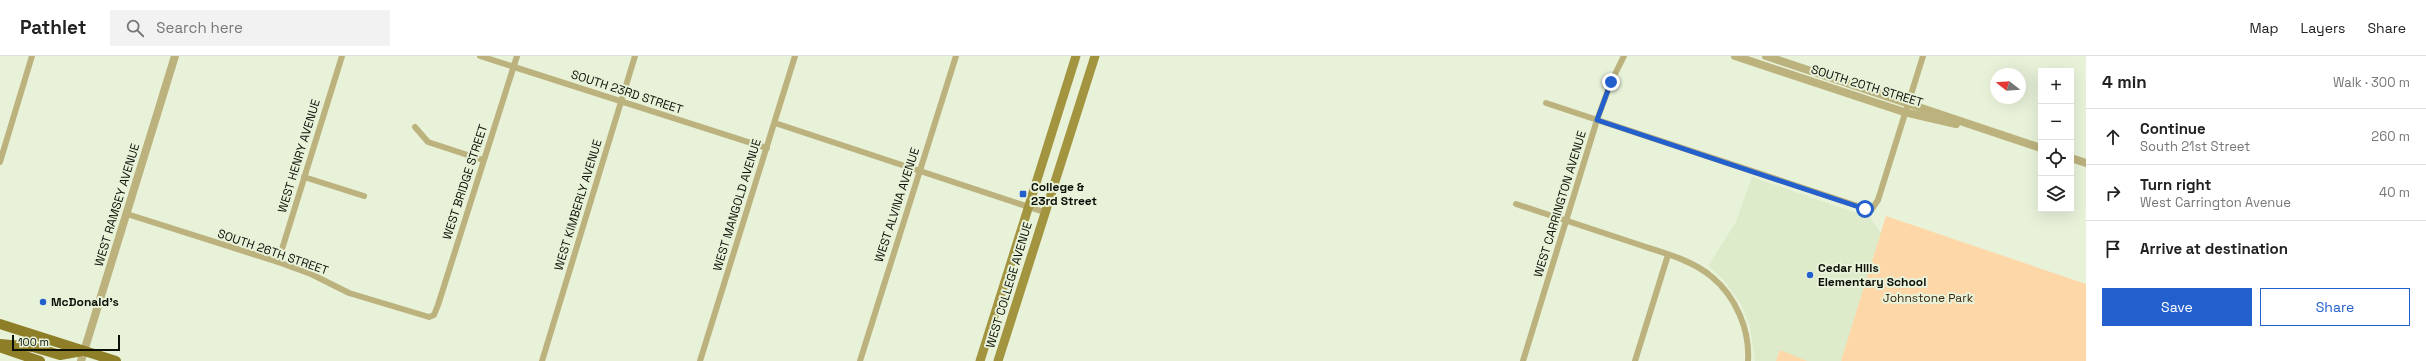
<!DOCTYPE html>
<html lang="en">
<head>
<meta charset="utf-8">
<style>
  :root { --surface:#fff; --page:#f2f2f2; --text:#222; --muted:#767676; --line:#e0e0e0; --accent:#2460cd }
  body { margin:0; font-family:"Space Grotesk",sans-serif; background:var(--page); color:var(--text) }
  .controls { position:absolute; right:12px; top:12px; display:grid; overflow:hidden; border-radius:0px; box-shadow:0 4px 16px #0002 }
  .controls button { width:36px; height:36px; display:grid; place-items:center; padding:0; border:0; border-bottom:1px solid var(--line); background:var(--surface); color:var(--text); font:20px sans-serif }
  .compass { position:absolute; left:1990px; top:12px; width:36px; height:36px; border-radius:50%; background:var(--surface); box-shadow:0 4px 16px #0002; rotate:287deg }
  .scale { position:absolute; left:12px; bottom:10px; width:108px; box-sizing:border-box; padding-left:4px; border:2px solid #0c0f07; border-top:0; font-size:11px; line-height:14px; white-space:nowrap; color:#0c0f07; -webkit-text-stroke:3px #e8f2d9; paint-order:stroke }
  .stop { position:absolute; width:12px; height:12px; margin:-9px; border:3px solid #2460cd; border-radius:50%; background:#fff }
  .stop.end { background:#2460cd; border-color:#fff; box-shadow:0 1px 4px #0008 }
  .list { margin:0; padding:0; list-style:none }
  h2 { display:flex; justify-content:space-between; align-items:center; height:52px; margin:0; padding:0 16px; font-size:17px }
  h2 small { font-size:13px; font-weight:400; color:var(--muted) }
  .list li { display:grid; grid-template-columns:26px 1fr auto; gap:12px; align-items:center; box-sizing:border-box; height:56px; padding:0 16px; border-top:1px solid var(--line) }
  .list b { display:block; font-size:15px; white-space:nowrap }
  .list p { margin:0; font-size:13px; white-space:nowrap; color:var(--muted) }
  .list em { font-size:13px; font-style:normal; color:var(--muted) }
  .actions { display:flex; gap:8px; padding:12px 16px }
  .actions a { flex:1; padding:9px 0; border:1px solid var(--accent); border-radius:0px; text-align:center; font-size:14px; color:var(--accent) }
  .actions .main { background:var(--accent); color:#fff }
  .icon { flex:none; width:22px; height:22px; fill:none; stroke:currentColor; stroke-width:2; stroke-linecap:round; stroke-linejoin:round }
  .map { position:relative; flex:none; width:2086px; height:305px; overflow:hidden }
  header { display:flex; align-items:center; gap:24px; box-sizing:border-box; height:56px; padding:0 20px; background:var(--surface); border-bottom:1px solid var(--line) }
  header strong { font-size:19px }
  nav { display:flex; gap:22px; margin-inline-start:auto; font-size:14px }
  .search { width:280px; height:36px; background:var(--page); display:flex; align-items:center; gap:10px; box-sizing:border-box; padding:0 14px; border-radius:0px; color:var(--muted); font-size:15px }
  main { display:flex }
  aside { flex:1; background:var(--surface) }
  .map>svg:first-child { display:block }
</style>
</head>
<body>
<header>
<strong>Pathlet</strong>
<div class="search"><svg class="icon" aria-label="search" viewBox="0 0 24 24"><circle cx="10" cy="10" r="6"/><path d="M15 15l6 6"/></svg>Search here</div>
<nav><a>Map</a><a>Layers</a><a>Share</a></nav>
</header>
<main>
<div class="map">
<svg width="2086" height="305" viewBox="0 0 2086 305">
  <rect width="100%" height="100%" fill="#e8f2d9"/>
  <path fill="#ddebca" d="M 1752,121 L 1859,158 L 1868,158 L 1881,177 L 1841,305 L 1755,305 L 1750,270 L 1741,248 L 1723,223 L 1708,210 L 1736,166 Z"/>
  <g fill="#fed7a9">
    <path d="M 1886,160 L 2086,228 L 2086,305 L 1841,305 Z"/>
    <path d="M 1780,294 L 1807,305 L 1776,305 Z"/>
  </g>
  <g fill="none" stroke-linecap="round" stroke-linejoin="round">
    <g stroke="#bcb27e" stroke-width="6">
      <path d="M 480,0 L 767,92"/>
      <path d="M 1546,47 L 1867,153 L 1872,153 L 1878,144 L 1923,0"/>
      <path d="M 775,67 L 1044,156"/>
      <path d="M 415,71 L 428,86 L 483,104"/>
      <path d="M 0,106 L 32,0"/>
      <path d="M 304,121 L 364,140"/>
      <path d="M 1516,148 C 1555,161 1595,174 1634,187 C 1660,196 1691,203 1712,221 C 1736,241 1750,274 1748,305"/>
      <path d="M 127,158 L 278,206 L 311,218 L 349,237 L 429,261 L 434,259 L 438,249 L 517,0"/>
      <path d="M 278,206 L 342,0"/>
      <path d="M 542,305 L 635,0"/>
      <path d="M 700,305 L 795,0"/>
      <path d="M 860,305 L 956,0"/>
      <path d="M 1523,305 L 1597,64 L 1611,26 L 1624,0"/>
      <path d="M 1635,305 L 1668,199"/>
    </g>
    <g stroke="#bcb27e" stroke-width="8">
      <path d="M 1735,0 L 1904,56 L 1956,68"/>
      <path d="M 1766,0 L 2041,92"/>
      <path d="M 2071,102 L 2086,107"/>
      <path d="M 81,305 L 175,0"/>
    </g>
    <g stroke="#a39440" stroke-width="9">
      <path d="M 980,305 L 1076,0"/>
      <path d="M 998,305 L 1095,0"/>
    </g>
    <g stroke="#8e7e27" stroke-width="10">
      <path d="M 0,268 L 116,305"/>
      <path d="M 0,288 L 33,291 L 60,299 L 82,295"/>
      <path d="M 2,292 L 40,305"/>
    </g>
  </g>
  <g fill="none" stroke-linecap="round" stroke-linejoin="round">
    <path stroke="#2460cd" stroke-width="5" d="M 1611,26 L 1597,64 L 1865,153"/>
  </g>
  <g fill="#2460cd" stroke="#e8f2d9" stroke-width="1.5">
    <rect x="1019" y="134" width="8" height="8" rx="2"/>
    <circle cx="1810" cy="219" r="4"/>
    <circle cx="43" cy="246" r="4"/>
  </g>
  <g text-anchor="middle" stroke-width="4" stroke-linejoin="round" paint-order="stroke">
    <g font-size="12" fill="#0c0f07" stroke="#e8f2d9">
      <text transform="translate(1867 30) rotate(17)" y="4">SOUTH 20TH STREET</text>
      <text transform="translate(627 36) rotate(18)" y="4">SOUTH 23RD STREET</text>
      <text transform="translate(299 100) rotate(-73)" y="4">WEST HENRY AVENUE</text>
      <text transform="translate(465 126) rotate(-72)" y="4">WEST BRIDGE STREET</text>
      <text transform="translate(1560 148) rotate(-73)" y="4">WEST CARRINGTON AVENUE</text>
      <text transform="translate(117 149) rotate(-73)" y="4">WEST RAMSEY AVENUE</text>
      <text transform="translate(578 149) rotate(-73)" y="4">WEST KIMBERLY AVENUE</text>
      <text transform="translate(737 149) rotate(-73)" y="4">WEST MANGOLD AVENUE</text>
      <text transform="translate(897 149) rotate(-72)" y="4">WEST ALVINA AVENUE</text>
      <text transform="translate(273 196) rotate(19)" y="4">SOUTH 26TH STREET</text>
      <text transform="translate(1009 229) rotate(-73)" y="4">WEST COLLEGE AVENUE</text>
    </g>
    <g font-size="12" font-weight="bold" fill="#0c0f07" stroke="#e8f2d9" text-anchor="start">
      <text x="1031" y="135">College &amp;<tspan x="1031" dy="14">23rd Street</tspan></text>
      <text x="1818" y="216">Cedar Hills<tspan x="1818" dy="14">Elementary School</tspan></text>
      <text x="51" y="250">McDonald's</text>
    </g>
    <g font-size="12" fill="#3b270c" stroke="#e8f2d9">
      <text x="1928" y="246">Johnstone Park</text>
    </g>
  </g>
</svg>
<div class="controls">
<button>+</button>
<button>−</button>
<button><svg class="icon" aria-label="locate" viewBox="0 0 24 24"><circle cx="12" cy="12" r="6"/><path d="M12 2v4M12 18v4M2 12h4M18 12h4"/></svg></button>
<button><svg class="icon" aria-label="layers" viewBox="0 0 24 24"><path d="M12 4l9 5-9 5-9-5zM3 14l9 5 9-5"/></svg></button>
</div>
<svg class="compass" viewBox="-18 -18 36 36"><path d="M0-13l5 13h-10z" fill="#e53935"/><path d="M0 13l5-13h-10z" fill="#767676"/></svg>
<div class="scale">100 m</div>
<div class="stop" style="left:1865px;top:153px"></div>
<div class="stop end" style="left:1611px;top:26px"></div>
</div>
<aside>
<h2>4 min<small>Walk · 300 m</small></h2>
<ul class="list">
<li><svg class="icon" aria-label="ahead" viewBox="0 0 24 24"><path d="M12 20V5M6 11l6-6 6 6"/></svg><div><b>Continue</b><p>South 21st Street</p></div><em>260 m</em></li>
<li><svg class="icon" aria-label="right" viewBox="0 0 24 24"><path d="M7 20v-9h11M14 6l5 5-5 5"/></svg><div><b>Turn right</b><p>West Carrington Avenue</p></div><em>40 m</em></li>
<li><svg class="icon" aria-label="arrive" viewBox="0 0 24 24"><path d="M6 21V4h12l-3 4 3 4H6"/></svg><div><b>Arrive at destination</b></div></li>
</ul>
<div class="actions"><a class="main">Save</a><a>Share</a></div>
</aside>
</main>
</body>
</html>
